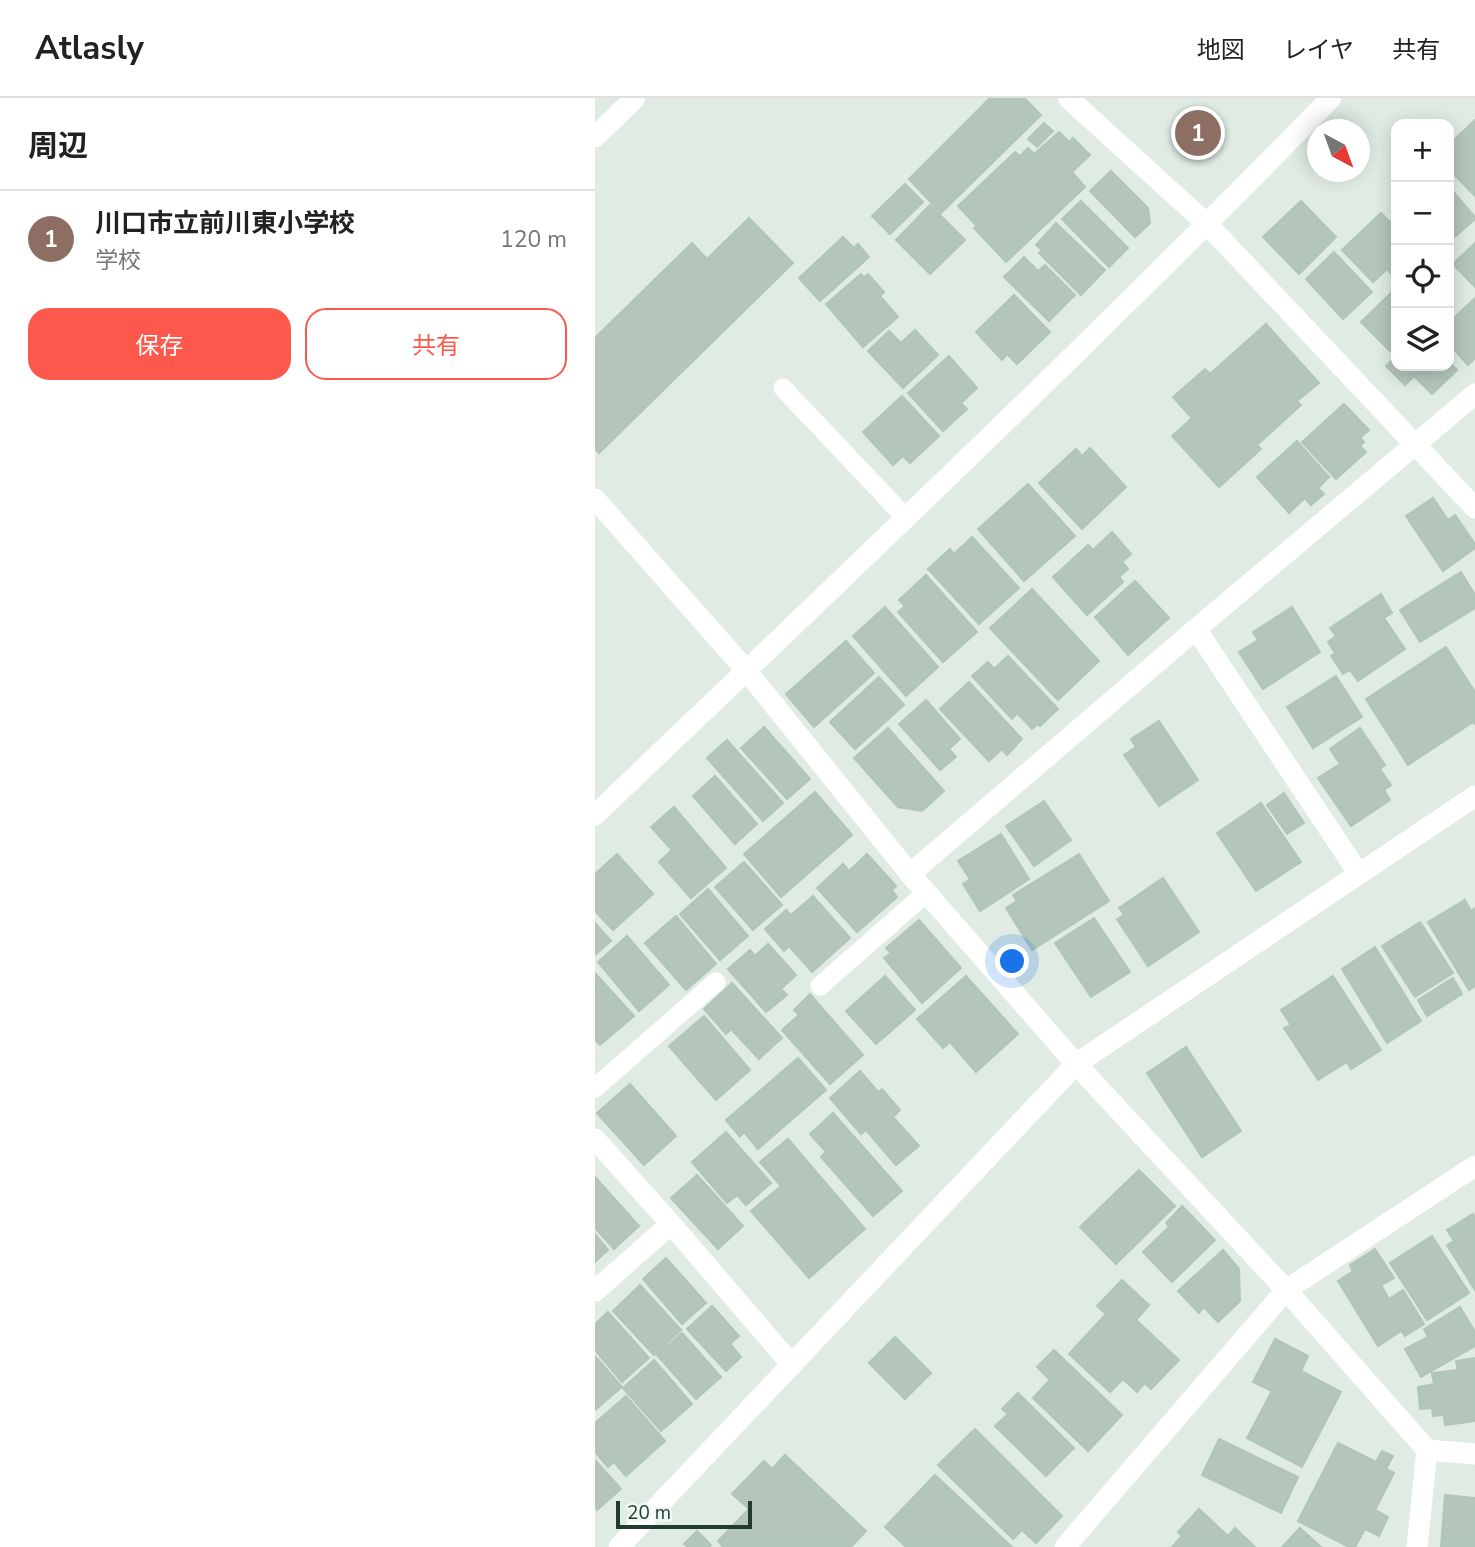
<!DOCTYPE html>
<html lang="ja">
<head>
<meta charset="utf-8">
<style>
  :root { --surface:#fff; --page:#f2f2f2; --text:#222; --muted:#767676; --line:#e0e0e0; --accent:#fc594c }
  body { margin:0; font-family:"Nunito Sans","Noto Sans JP",sans-serif; background:var(--page); color:var(--text) }
  .controls { position:absolute; right:21px; top:21px; display:grid; overflow:hidden; border-radius:14px; box-shadow:0 4px 18px #0003 }
  .controls button { width:63px; height:63px; display:grid; place-items:center; padding:0; border:0; border-bottom:2px solid var(--line); background:var(--surface); color:var(--text); font:35px sans-serif }
  .compass { position:absolute; left:712px; top:21px; width:63px; height:63px; border-radius:50%; background:var(--surface); box-shadow:0 4px 18px #0003; rotate:139deg }
  .scale { position:absolute; left:21px; bottom:18px; width:136px; box-sizing:border-box; padding-left:7px; border:4px solid #1f3c2f; border-top:0; font-size:19px; line-height:24px; white-space:nowrap; color:#1f3c2f; -webkit-text-stroke:5px #eff8f2; paint-order:stroke }
  .you { position:absolute; left:418px; top:864px; width:24px; height:24px; margin:-18px; border:5px solid #fff; border-radius:50%; background:#1a73e8; box-shadow:0 0 0 10px #1a73e833 }
  .badge { display:grid; place-items:center; width:46px; height:46px; border-radius:50%; background:var(--accent); color:#fff; font-size:23px; font-weight:700 }
  .pin { position:absolute; translate:-50% -50%; border:4px solid #fff; box-shadow:0 2px 7px #0006 }
  .list { margin:0; padding:0; list-style:none }
  h2 { display:flex; justify-content:space-between; align-items:center; height:91px; margin:0; padding:0 28px; font-size:30px }
  h2 small { font-size:23px; font-weight:400; color:var(--muted) }
  .list li { display:grid; grid-template-columns:46px 1fr auto; gap:21px; align-items:center; box-sizing:border-box; height:98px; padding:0 28px; border-top:2px solid var(--line) }
  .list b { display:block; font-size:26px; white-space:nowrap }
  .list p { margin:0; font-size:23px; white-space:nowrap; color:var(--muted) }
  .list em { font-size:23px; font-style:normal; color:var(--muted) }
  .actions { display:flex; gap:14px; padding:21px 28px }
  .actions a { flex:1; padding:16px 0; border:2px solid var(--accent); border-radius:21px; text-align:center; font-size:24px; color:var(--accent) }
  .actions .main { background:var(--accent); color:#fff }
  .icon { flex:none; width:38px; height:38px; fill:none; stroke:currentColor; stroke-width:2; stroke-linecap:round; stroke-linejoin:round }
  .map { position:relative; flex:none; width:880px; height:1449px; overflow:hidden }
  header { display:flex; align-items:center; gap:42px; box-sizing:border-box; height:98px; padding:0 35px; background:var(--surface); border-bottom:2px solid var(--line) }
  header strong { font-size:33px }
  nav { display:flex; gap:38px; margin-inline-start:auto; font-size:24px }
  main { display:flex }
  aside { flex:1; background:var(--surface) }
  .map>svg:first-child { display:block }
</style>
</head>
<body>
<header>
<strong>Atlasly</strong>
<nav><a>地図</a><a>レイヤ</a><a>共有</a></nav>
</header>
<main>
<aside>
<h2>周辺<small></small></h2>
<ul class="list">
<li><span class="badge" style="background:#8d6e63">1</span><div><b>川口市立前川東小学校</b><p>学校</p></div><em>120 m</em></li>
</ul>
<div class="actions"><a class="main">保存</a><a>共有</a></div>
</aside>
<div class="map">
<svg width="880" height="1449" viewBox="0 0 880 1449">
  <rect width="100%" height="100%" fill="#dfebe3"/>
  <g fill="#b4c6bc" stroke="#b1c5b9" stroke-width="2">
    <path d="M 395,0 L 429,0 L 446,17 L 346,115 L 314,81 Z"/>
    <path d="M 880,22 L 880,98 L 854,71 L 854,37 L 859,42 Z"/>
    <path d="M 449,25 L 458,33 L 442,49 L 433,41 Z"/>
    <path d="M 464,34 L 474,44 L 478,40 L 495,57 L 477,74 L 490,89 L 411,164 L 379,130 L 382,128 L 363,108 L 420,54 L 425,58 L 433,50 L 439,56 Z"/>
    <path d="M 516,73 L 553,110 L 555,125 L 540,139 L 495,93 Z"/>
    <path d="M 310,86 L 328,104 L 295,136 L 277,118 Z"/>
    <path d="M 854,89 L 880,119 L 880,121 L 854,144 Z"/>
    <path d="M 486,103 L 533,150 L 514,169 L 467,121 Z"/>
    <path d="M 706,103 L 741,139 L 704,176 L 668,139 Z"/>
    <path d="M 335,107 L 370,142 L 335,176 L 301,142 Z"/>
    <path d="M 786,115 L 801,130 L 801,172 L 797,177 L 792,171 L 778,184 L 747,152 Z"/>
    <path d="M 154,120 L 198,165 L 4,355 L 0,351 L 0,240 L 97,145 L 112,161 Z"/>
    <path d="M 461,125 L 510,172 L 486,197 L 444,155 L 447,152 L 441,147 Z"/>
    <path d="M 248,139 L 259,150 L 263,146 L 274,159 L 225,203 L 204,180 Z"/>
    <path d="M 880,145 L 880,189 L 858,166 Z"/>
    <path d="M 739,154 L 777,194 L 748,221 L 711,181 Z"/>
    <path d="M 429,159 L 443,173 L 450,167 L 480,197 L 454,223 L 409,179 Z"/>
    <path d="M 266,176 L 269,179 L 273,176 L 289,194 L 285,198 L 303,219 L 268,249 L 231,206 Z"/>
    <path d="M 801,190 L 801,247 L 795,253 L 766,224 Z"/>
    <path d="M 419,197 L 455,234 L 422,266 L 412,256 L 407,262 L 381,234 Z"/>
    <path d="M 880,200 L 880,260 L 873,267 L 854,246 L 854,225 Z"/>
    <path d="M 671,226 L 724,285 L 702,303 L 706,307 L 662,347 L 666,351 L 624,389 L 577,338 L 597,320 L 578,299 L 610,271 L 615,276 Z"/>
    <path d="M 320,232 L 343,257 L 308,290 L 273,253 L 294,233 L 306,245 Z"/>
    <path d="M 354,258 L 382,290 L 366,305 L 372,311 L 348,333 L 313,295 Z"/>
    <path d="M 801,258 L 801,268 L 854,268 L 854,264 L 862,272 L 837,296 L 819,278 L 810,287 L 791,268 Z"/>
    <path d="M 307,298 L 344,338 L 315,365 L 308,358 L 298,367 L 268,334 Z"/>
    <path d="M 749,306 L 774,332 L 765,340 L 769,344 L 765,348 L 771,354 L 741,381 L 707,344 Z"/>
    <path d="M 702,343 L 734,379 L 723,390 L 729,396 L 716,407 L 710,400 L 694,415 L 662,379 Z"/>
    <path d="M 495,350 L 531,389 L 487,431 L 444,385 L 481,351 L 487,358 Z"/>
    <path d="M 433,386 L 480,438 L 429,483 L 383,431 Z"/>
    <path d="M 838,400 L 853,422 L 860,417 L 880,446 L 880,450 L 848,473 L 811,418 Z"/>
    <path d="M 517,434 L 536,456 L 527,464 L 533,471 L 524,479 L 528,484 L 492,517 L 458,479 L 493,447 L 498,452 Z"/>
    <path d="M 377,439 L 424,490 L 384,526 L 333,471 L 355,451 L 359,456 Z"/>
    <path d="M 866,474 L 880,497 L 880,510 L 825,544 L 805,512 Z"/>
    <path d="M 331,477 L 382,534 L 348,564 L 303,514 L 310,508 L 304,502 Z"/>
    <path d="M 540,483 L 574,520 L 533,557 L 500,519 Z"/>
    <path d="M 437,491 L 504,563 L 463,602 L 395,530 Z"/>
    <path d="M 786,496 L 797,515 L 789,520 L 810,551 L 763,583 L 755,572 L 748,576 L 736,558 L 740,555 L 733,544 L 741,538 L 735,530 Z"/>
    <path d="M 290,509 L 343,569 L 311,598 L 258,538 Z"/>
    <path d="M 697,509 L 725,554 L 668,591 L 644,554 L 663,542 L 658,534 Z"/>
    <path d="M 251,543 L 279,575 L 219,629 L 191,596 Z"/>
    <path d="M 851,549 L 880,594 L 880,626 L 878,624 L 813,667 L 771,601 Z"/>
    <path d="M 413,558 L 463,611 L 445,628 L 443,626 L 437,631 L 422,615 L 417,621 L 377,578 L 393,564 L 399,571 Z"/>
    <path d="M 741,578 L 767,619 L 718,650 L 692,609 Z"/>
    <path d="M 284,579 L 309,607 L 260,651 L 235,624 Z"/>
    <path d="M 374,584 L 427,641 L 412,657 L 407,651 L 394,663 L 345,611 Z"/>
    <path d="M 331,602 L 365,641 L 354,651 L 361,659 L 345,672 L 304,626 Z"/>
    <path d="M 564,623 L 603,682 L 564,708 L 529,657 L 541,649 L 536,641 Z"/>
    <path d="M 169,629 L 215,681 L 192,701 L 146,650 Z"/>
    <path d="M 293,630 L 349,693 L 327,713 L 303,709 L 259,660 Z"/>
    <path d="M 765,630 L 790,667 L 785,671 L 796,687 L 789,692 L 795,702 L 756,728 L 723,680 L 745,666 L 735,651 Z"/>
    <path d="M 132,642 L 188,705 L 168,723 L 112,660 Z"/>
    <path d="M 120,678 L 162,726 L 140,746 L 98,698 Z"/>
    <path d="M 220,694 L 257,737 L 186,799 L 149,756 Z"/>
    <path d="M 689,695 L 709,725 L 692,736 L 672,707 Z"/>
    <path d="M 449,703 L 476,742 L 439,768 L 411,728 Z"/>
    <path d="M 666,705 L 706,764 L 661,793 L 622,735 Z"/>
    <path d="M 79,709 L 131,770 L 96,800 L 64,764 L 77,752 L 56,729 Z"/>
    <path d="M 406,736 L 434,781 L 385,813 L 368,786 L 375,781 L 363,763 Z"/>
    <path d="M 22,756 L 58,796 L 18,832 L 0,813 L 0,776 Z"/>
    <path d="M 272,756 L 301,788 L 297,792 L 302,799 L 262,834 L 222,790 L 248,766 L 254,773 Z"/>
    <path d="M 484,756 L 514,803 L 437,852 L 411,810 L 422,803 L 418,797 Z"/>
    <path d="M 149,764 L 187,807 L 158,832 L 120,789 Z"/>
    <path d="M 568,780 L 604,834 L 553,868 L 522,821 L 529,817 L 524,810 Z"/>
    <path d="M 113,791 L 153,838 L 125,862 L 85,816 Z"/>
    <path d="M 218,798 L 255,840 L 217,874 L 194,848 L 189,853 L 170,831 L 191,812 L 196,817 Z"/>
    <path d="M 870,802 L 876,813 L 880,810 L 880,888 L 874,892 L 833,824 Z"/>
    <path d="M 81,818 L 121,866 L 91,892 L 50,845 Z"/>
    <path d="M 499,820 L 535,874 L 496,899 L 460,845 Z"/>
    <path d="M 324,822 L 366,870 L 327,905 L 289,860 L 296,855 L 291,850 Z"/>
    <path d="M 825,824 L 858,875 L 820,899 L 787,848 Z"/>
    <path d="M 0,825 L 16,843 L 0,857 Z"/>
    <path d="M 32,838 L 74,887 L 44,913 L 3,864 Z"/>
    <path d="M 173,846 L 201,877 L 186,891 L 192,897 L 171,914 L 133,871 L 155,852 L 160,858 Z"/>
    <path d="M 780,849 L 826,923 L 792,945 L 747,871 Z"/>
    <path d="M 0,875 L 39,918 L 5,947 L 0,942 Z"/>
    <path d="M 290,878 L 320,912 L 281,946 L 251,913 Z"/>
    <path d="M 371,878 L 423,936 L 381,974 L 355,944 L 348,950 L 322,921 Z"/>
    <path d="M 738,878 L 786,952 L 756,971 L 752,964 L 723,982 L 689,930 L 696,927 L 686,912 Z"/>
    <path d="M 858,880 L 867,896 L 832,918 L 823,902 Z"/>
    <path d="M 137,885 L 187,940 L 164,961 L 136,931 L 131,936 L 109,911 Z"/>
    <path d="M 215,896 L 268,957 L 235,986 L 187,932 L 204,917 L 199,912 Z"/>
    <path d="M 109,918 L 155,972 L 121,1002 L 74,948 Z"/>
    <path d="M 591,949 L 646,1033 L 607,1059 L 552,975 Z"/>
    <path d="M 203,960 L 231,992 L 163,1051 L 149,1034 L 145,1039 L 131,1022 Z"/>
    <path d="M 265,973 L 283,994 L 287,991 L 305,1012 L 298,1019 L 324,1048 L 301,1067 L 271,1032 L 266,1036 L 235,1000 Z"/>
    <path d="M 35,986 L 81,1038 L 49,1067 L 2,1015 Z"/>
    <path d="M 238,1015 L 307,1093 L 278,1118 L 226,1059 L 231,1054 L 215,1036 Z"/>
    <path d="M 131,1034 L 176,1085 L 151,1107 L 142,1097 L 132,1105 L 97,1064 Z"/>
    <path d="M 193,1041 L 270,1131 L 214,1180 L 156,1113 L 186,1088 L 165,1064 Z"/>
    <path d="M 544,1072 L 580,1108 L 521,1166 L 485,1129 Z"/>
    <path d="M 102,1077 L 148,1128 L 123,1151 L 76,1100 Z"/>
    <path d="M 0,1079 L 44,1128 L 19,1151 L 0,1130 Z"/>
    <path d="M 587,1108 L 620,1142 L 577,1184 L 548,1154 L 574,1129 L 571,1125 Z"/>
    <path d="M 878,1116 L 880,1120 L 880,1192 L 852,1147 L 859,1143 L 852,1132 Z"/>
    <path d="M 0,1136 L 13,1152 L 0,1164 Z"/>
    <path d="M 837,1138 L 874,1195 L 832,1222 L 795,1165 Z"/>
    <path d="M 780,1151 L 799,1180 L 786,1187 L 794,1201 L 808,1192 L 829,1226 L 810,1238 L 806,1233 L 783,1248 L 743,1183 L 758,1173 L 755,1167 Z"/>
    <path d="M 628,1152 L 644,1171 L 645,1203 L 623,1224 L 609,1209 L 604,1215 L 583,1193 Z"/>
    <path d="M 71,1160 L 111,1205 L 87,1226 L 48,1181 Z"/>
    <path d="M 527,1182 L 554,1207 L 541,1222 L 584,1262 L 556,1291 L 550,1285 L 542,1294 L 528,1281 L 515,1294 L 474,1256 L 511,1216 L 502,1208 Z"/>
    <path d="M 45,1187 L 86,1232 L 59,1257 L 18,1213 Z"/>
    <path d="M 117,1208 L 144,1238 L 135,1246 L 146,1259 L 131,1273 L 92,1231 Z"/>
    <path d="M 865,1209 L 880,1234 L 880,1248 L 826,1279 L 810,1251 L 833,1239 L 829,1231 Z"/>
    <path d="M 13,1214 L 54,1260 L 27,1284 L 0,1252 L 0,1226 Z"/>
    <path d="M 87,1235 L 126,1279 L 101,1301 L 62,1257 Z"/>
    <path d="M 300,1239 L 336,1275 L 310,1301 L 274,1265 Z"/>
    <path d="M 680,1241 L 713,1258 L 706,1273 L 746,1294 L 707,1369 L 652,1340 L 677,1293 L 658,1284 Z"/>
    <path d="M 459,1252 L 527,1317 L 493,1353 L 438,1300 L 455,1282 L 442,1269 Z"/>
    <path d="M 0,1258 L 27,1289 L 0,1312 Z"/>
    <path d="M 880,1260 L 880,1323 L 850,1327 L 849,1317 L 838,1318 L 837,1310 L 825,1311 L 823,1289 L 839,1286 L 837,1275 L 863,1272 L 861,1263 Z"/>
    <path d="M 59,1262 L 97,1306 L 66,1333 L 28,1290 Z"/>
    <path d="M 423,1295 L 479,1350 L 451,1378 L 400,1328 L 413,1316 L 407,1311 Z"/>
    <path d="M 31,1298 L 70,1343 L 31,1378 L 19,1364 L 13,1369 L 0,1354 L 0,1325 Z"/>
    <path d="M 380,1331 L 467,1418 L 441,1445 L 427,1432 L 418,1441 L 343,1367 Z"/>
    <path d="M 624,1341 L 703,1379 L 686,1415 L 607,1377 Z"/>
    <path d="M 743,1345 L 781,1364 L 787,1353 L 798,1358 L 791,1371 L 799,1375 L 780,1412 L 793,1419 L 784,1438 L 770,1431 L 760,1449 L 754,1449 L 703,1423 Z"/>
    <path d="M 190,1357 L 271,1433 L 256,1449 L 128,1449 L 123,1443 L 154,1411 L 137,1396 L 169,1363 L 177,1371 Z"/>
    <path d="M 0,1362 L 26,1391 L 2,1412 L 0,1409 Z"/>
    <path d="M 340,1377 L 417,1449 L 311,1449 L 290,1429 Z"/>
    <path d="M 850,1397 L 880,1400 L 880,1449 L 846,1449 Z"/>
    <path d="M 604,1411 L 633,1438 L 640,1430 L 660,1449 L 577,1449 L 587,1438 L 583,1434 Z"/>
    <path d="M 705,1430 L 726,1449 L 687,1449 Z"/>
    <path d="M 102,1433 L 116,1447 L 114,1449 L 93,1449 L 89,1446 Z"/>
  </g>
  <g fill="none" stroke-linecap="round" stroke-linejoin="round">
    <g stroke="#fff" stroke-width="19">
      <path d="M 188,290 L 311,420"/>
      <path d="M 225,888 L 331,795"/>
      <path d="M 0,990 L 121,884"/>
    </g>
    <g stroke="#fff" stroke-width="21">
      <path d="M 473,0 L 612,126 L 880,410"/>
      <path d="M 0,39 L 40,0"/>
      <path d="M 0,401 L 151,572 L 315,776 L 481,966 L 691,1192 L 832,1352 L 822,1449"/>
      <path d="M 601,531 L 764,776"/>
      <path d="M 315,776 L 601,531 L 880,296"/>
      <path d="M 0,1041 L 76,1126 L 197,1267"/>
      <path d="M 0,1193 L 76,1126"/>
      <path d="M 832,1352 L 880,1356"/>
      <path d="M 470,1449 L 691,1192 L 880,1068"/>
    </g>
    <g stroke="#fff" stroke-width="21">
      <path d="M 0,717 C 248,480 497,245 736,0"/>
      <path d="M 24,1449 L 481,966 L 880,698"/>
    </g>
  </g>
</svg>
<div class="controls">
<button>+</button>
<button>−</button>
<button><svg class="icon" aria-label="locate" viewBox="0 0 24 24"><circle cx="12" cy="12" r="6"/><path d="M12 2v4M12 18v4M2 12h4M18 12h4"/></svg></button>
<button><svg class="icon" aria-label="layers" viewBox="0 0 24 24"><path d="M12 4l9 5-9 5-9-5zM3 14l9 5 9-5"/></svg></button>
</div>
<svg class="compass" viewBox="-18 -18 36 36"><path d="M0-13l5 13h-10z" fill="#e53935"/><path d="M0 13l5-13h-10z" fill="#767676"/></svg>
<div class="scale">20 m</div>
<div class="you"></div>
<div class="pin badge" style="left:603px;top:35px;background:#8d6e63">1</div>
</div>
</main>
</body>
</html>
